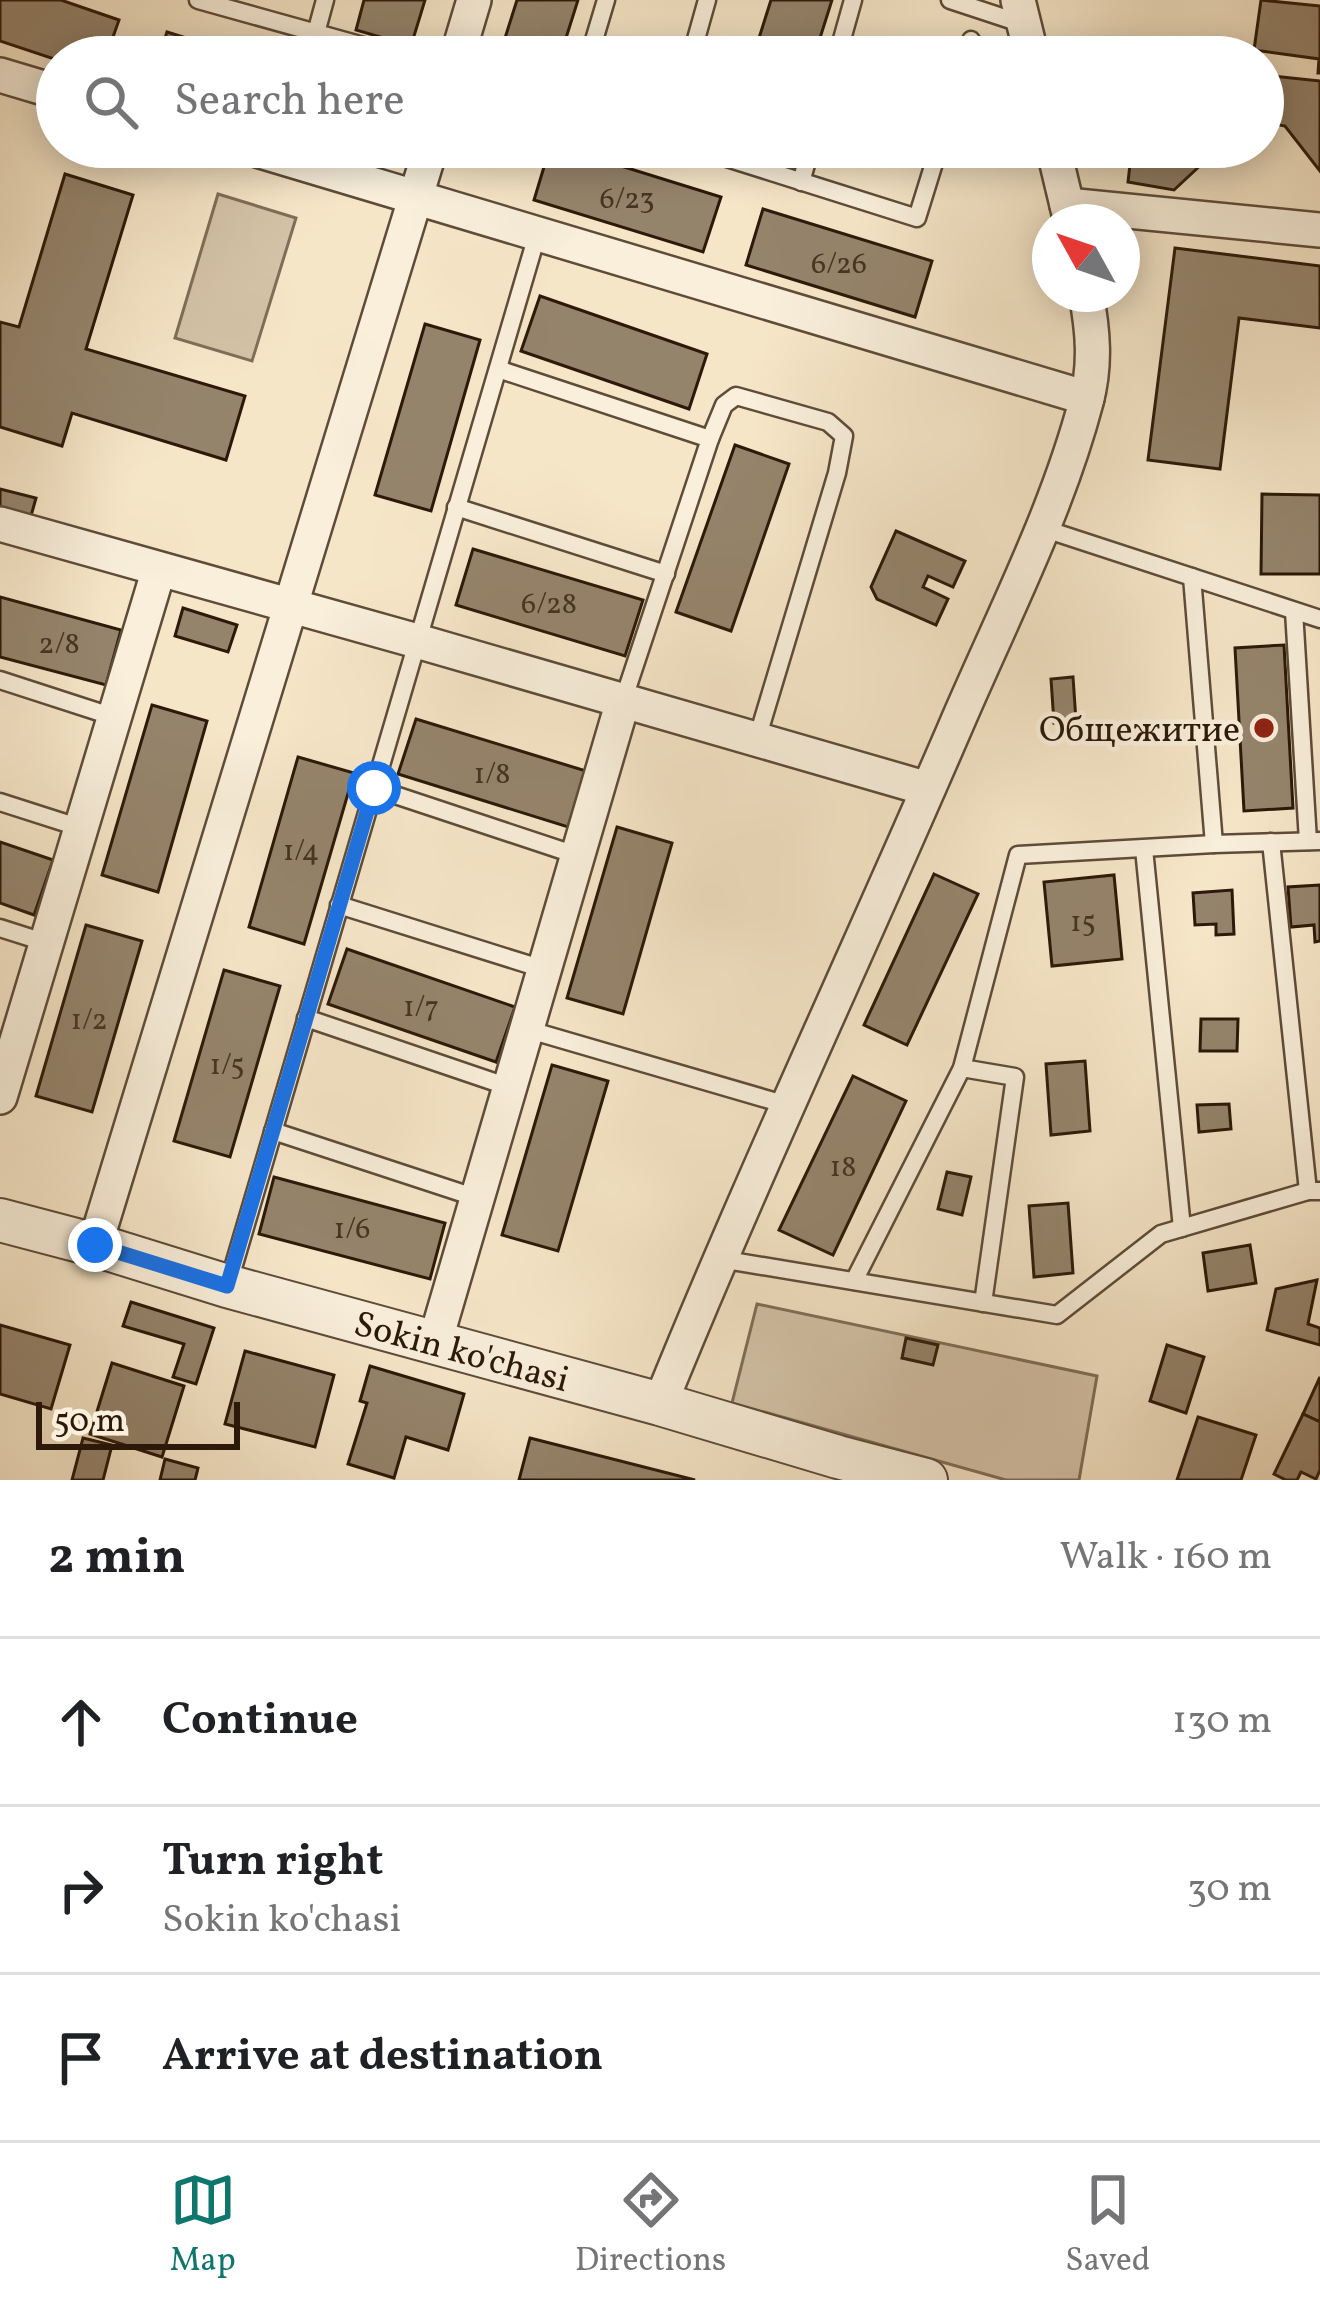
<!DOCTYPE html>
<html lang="en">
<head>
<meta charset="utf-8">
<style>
  :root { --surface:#fff; --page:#f2f2f2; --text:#202124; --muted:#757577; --line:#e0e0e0; --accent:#0f766e }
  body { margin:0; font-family:Vollkorn,serif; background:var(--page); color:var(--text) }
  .compass { position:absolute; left:1032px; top:204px; width:108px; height:108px; border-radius:50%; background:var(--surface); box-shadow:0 6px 30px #0003; rotate:310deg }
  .scale { position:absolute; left:36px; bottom:30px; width:204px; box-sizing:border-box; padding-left:12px; border:6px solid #2c1909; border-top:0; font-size:33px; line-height:42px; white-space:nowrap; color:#2c1909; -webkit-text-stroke:9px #f9efdb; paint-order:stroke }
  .stop { position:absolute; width:36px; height:36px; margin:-27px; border:9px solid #1a73e8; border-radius:50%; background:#fff }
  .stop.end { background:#1a73e8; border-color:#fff; box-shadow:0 3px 12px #0008 }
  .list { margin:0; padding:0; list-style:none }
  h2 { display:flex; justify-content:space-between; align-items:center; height:156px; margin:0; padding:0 48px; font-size:51px }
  h2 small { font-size:39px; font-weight:400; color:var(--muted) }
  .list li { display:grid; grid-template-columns:78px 1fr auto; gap:36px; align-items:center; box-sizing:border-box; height:168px; padding:0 48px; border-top:3px solid var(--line) }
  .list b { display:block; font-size:45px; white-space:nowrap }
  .list p { margin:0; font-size:39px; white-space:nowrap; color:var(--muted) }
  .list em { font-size:39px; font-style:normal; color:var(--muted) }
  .icon { flex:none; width:66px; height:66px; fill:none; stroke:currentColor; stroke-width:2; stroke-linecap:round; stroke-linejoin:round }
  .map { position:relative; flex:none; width:1320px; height:1480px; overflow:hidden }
  .search { position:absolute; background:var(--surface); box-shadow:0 6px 30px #0003; left:36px; right:36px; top:36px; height:132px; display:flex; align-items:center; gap:30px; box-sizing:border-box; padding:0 42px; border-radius:66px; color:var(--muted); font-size:45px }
  .sheet { height:660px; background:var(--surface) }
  nav { display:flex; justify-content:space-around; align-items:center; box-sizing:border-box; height:168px; border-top:3px solid var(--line); background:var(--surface); font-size:33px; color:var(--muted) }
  nav a { display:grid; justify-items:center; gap:6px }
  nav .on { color:var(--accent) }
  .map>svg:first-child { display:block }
</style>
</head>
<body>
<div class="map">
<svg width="1320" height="1480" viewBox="0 0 1320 1480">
  <rect width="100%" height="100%" fill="#f6e6c8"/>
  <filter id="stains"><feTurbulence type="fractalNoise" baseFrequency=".00167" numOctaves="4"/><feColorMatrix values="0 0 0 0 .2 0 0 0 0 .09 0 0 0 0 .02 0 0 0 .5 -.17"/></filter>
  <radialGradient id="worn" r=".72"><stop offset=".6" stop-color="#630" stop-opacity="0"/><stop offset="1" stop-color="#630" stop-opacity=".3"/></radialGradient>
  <g fill="#d4c3a8" stroke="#806e58" stroke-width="3">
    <path d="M 218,194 L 296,218 L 252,361 L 175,338 Z"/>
    <path d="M 757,1304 L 1097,1376 L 1079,1480 L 1006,1480 L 732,1403 Z"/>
  </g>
  <g fill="#95846c" stroke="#2c1909" stroke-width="3">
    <path d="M 0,0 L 61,0 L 119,20 L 106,57 L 57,57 L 57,60 L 0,41 Z"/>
    <path d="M 364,0 L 425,0 L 411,46 L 356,30 Z"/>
    <path d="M 517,0 L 578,0 L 560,57 L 499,57 Z"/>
    <path d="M 771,0 L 832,0 L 814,57 L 753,57 Z"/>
    <path d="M 1261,0 L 1320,6 L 1320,73 L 1318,73 L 1319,59 L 1254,50 Z"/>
    <path d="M 167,32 L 247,57 L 159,57 Z"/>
    <path d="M 1263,75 L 1320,81 L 1320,171 L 1285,126 L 1263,122 Z"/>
    <path d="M 550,147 L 560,147 L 721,197 L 703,252 L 534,200 Z"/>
    <path d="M 1132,147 L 1220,147 L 1174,190 L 1128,182 Z"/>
    <path d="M 65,174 L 133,195 L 86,349 L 245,396 L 226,460 L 72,413 L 62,446 L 0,427 L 0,322 L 19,327 Z"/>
    <path d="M 763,209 L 932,261 L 915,317 L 746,265 Z"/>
    <path d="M 1175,248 L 1320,266 L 1320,328 L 1239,318 L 1220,469 L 1148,460 Z"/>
    <path d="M 540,296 L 707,354 L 689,409 L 521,351 Z"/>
    <path d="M 425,324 L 480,340 L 431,511 L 375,495 Z"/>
    <path d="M 735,445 L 789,464 L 731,631 L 676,612 Z"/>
    <path d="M 0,489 L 36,498 L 31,516 L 0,508 Z"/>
    <path d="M 1262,494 L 1320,495 L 1320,574 L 1261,574 Z"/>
    <path d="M 896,531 L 965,561 L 953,587 L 928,576 L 923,587 L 948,599 L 936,625 L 877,599 L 871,587 Z"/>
    <path d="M 473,549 L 643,600 L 625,656 L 456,605 Z"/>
    <path d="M 0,597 L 121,630 L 106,685 L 0,657 Z"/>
    <path d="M 183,608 L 237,625 L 228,652 L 175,636 Z"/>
    <path d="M 1284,645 L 1293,808 L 1244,811 L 1235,648 Z"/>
    <path d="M 1073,677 L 1076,721 L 1054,723 L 1051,679 Z"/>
    <path d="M 152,705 L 207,721 L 158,892 L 102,875 Z"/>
    <path d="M 416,719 L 586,771 L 568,827 L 398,774 Z"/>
    <path d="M 298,757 L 354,773 L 304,944 L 249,927 Z"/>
    <path d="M 617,827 L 672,843 L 623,1014 L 567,998 Z"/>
    <path d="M 0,842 L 53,860 L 34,915 L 0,903 Z"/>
    <path d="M 934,874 L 978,894 L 907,1045 L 864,1025 Z"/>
    <path d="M 1114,875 L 1122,959 L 1052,966 L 1044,882 Z"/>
    <path d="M 1320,885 L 1320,941 L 1315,942 L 1314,925 L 1291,927 L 1288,887 Z"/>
    <path d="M 1232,890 L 1234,934 L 1216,935 L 1216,924 L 1195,925 L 1193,893 Z"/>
    <path d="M 86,925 L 142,941 L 92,1112 L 36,1096 Z"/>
    <path d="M 347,949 L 515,1007 L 496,1062 L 328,1004 Z"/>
    <path d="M 224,970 L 280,986 L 230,1157 L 174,1141 Z"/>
    <path d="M 1201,1019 L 1238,1019 L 1237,1051 L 1200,1051 Z"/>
    <path d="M 1085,1061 L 1090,1131 L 1051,1135 L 1046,1064 Z"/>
    <path d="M 552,1065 L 608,1081 L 558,1251 L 502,1235 Z"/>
    <path d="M 853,1076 L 906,1101 L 833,1255 L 779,1230 Z"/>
    <path d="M 1229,1104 L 1231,1129 L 1199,1132 L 1197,1105 Z"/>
    <path d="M 947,1172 L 971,1177 L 962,1215 L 938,1209 Z"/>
    <path d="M 274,1177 L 445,1223 L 430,1279 L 259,1234 Z"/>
    <path d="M 1068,1203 L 1073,1273 L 1034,1277 L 1029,1206 Z"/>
    <path d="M 1250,1245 L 1256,1283 L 1208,1291 L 1203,1253 Z"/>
    <path d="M 1317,1280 L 1308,1324 L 1320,1328 L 1320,1345 L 1267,1330 L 1276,1289 Z"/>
    <path d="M 131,1302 L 214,1328 L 196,1384 L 173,1377 L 184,1344 L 123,1326 Z"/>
    <path d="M 0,1325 L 70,1345 L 51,1409 L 0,1394 Z"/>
    <path d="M 906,1338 L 938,1345 L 933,1365 L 902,1358 Z"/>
    <path d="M 1167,1345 L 1204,1357 L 1186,1413 L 1150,1401 Z"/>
    <path d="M 245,1351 L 334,1375 L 315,1447 L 225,1424 Z"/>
    <path d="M 112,1363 L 184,1386 L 162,1457 L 90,1434 Z"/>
    <path d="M 370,1366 L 464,1394 L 448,1450 L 406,1437 L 394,1478 L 348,1464 L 367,1403 L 360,1401 Z"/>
    <path d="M 1320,1377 L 1320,1422 L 1303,1414 Z"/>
    <path d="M 1303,1414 L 1320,1422 L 1320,1470 L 1316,1479 L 1301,1472 L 1297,1480 L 1286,1480 L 1274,1474 Z"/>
    <path d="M 1198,1417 L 1256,1435 L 1241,1480 L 1177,1480 Z"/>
    <path d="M 83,1438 L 112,1445 L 103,1480 L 72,1480 Z"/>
    <path d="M 530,1438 L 695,1480 L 519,1480 Z"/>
    <path d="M 165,1459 L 198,1468 L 195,1480 L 160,1480 Z"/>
  </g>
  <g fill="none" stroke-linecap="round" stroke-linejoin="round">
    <defs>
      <g id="service">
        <path d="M 198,0 L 403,57"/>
        <path d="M 950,0 L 1023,24"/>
        <path d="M 316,33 L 325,0"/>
        <path d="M 589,57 L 606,0"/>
        <path d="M 691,57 L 707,0"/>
        <path d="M 837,57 L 853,0"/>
        <path d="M 966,57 L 971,40"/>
        <path d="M 692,147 L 917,218 L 939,147"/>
        <path d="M 801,182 L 811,147"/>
        <path d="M 498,369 L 710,439 L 623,701"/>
        <path d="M 710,439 L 724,405 L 736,396 L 828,422 L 844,436 L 837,473 L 757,739"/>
        <path d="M 456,507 L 666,574"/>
        <path d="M 1042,528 L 1320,619"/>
        <path d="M 1192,577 L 1214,844 L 1320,841"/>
        <path d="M 1294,611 L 1308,841"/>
        <path d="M 0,680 L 114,717"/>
        <path d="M 374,788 L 576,855"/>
        <path d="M 0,802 L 81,828"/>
        <path d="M 1271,842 L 1308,1191"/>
        <path d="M 1144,849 L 1182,1228"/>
        <path d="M 339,905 L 543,969"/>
        <path d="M 0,928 L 47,943"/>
        <path d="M 306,1018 L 509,1087"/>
        <path d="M 526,1029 L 787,1105"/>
        <path d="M 962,1068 L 1015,1077 L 983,1303"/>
        <path d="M 273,1131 L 477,1198"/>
        <path d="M 720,1259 L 1057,1315 L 1161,1234 L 1308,1191 L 1320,1191"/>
        <path d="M 854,1281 L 962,1068 L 1018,855 L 1214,844"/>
        <path d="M 228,1285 L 538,232"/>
      </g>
      <g id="minor">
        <path d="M 1018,0 L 1032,57"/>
        <path d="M 457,57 L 474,0"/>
        <path d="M 0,75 L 57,92"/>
        <path d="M 247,147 L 1087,398"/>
        <path d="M 1053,147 L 1071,222"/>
        <path d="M 1067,205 L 1320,230"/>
        <path d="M 0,524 L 417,641 L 928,789"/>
        <path d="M 0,1097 L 159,569"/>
        <path d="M 95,1245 L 431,147"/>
        <path d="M 435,1342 L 623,701"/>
        <path d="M 660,1404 C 752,1177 857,955 954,730 C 1000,622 1056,515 1086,402 C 1096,365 1093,330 1086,294"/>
      </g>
      <g id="tertiary">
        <path id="s1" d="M 0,1220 L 95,1245 L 227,1286 L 660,1404 L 838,1457 L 926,1480"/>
      </g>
    </defs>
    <use href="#service" stroke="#5e4c39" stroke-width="21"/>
    <use href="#minor" stroke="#5e4c39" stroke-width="38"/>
    <use href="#tertiary" stroke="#5e4c39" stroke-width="46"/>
    <use href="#service" stroke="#f9efdb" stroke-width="16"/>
    <use href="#minor" stroke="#f9efdb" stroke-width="33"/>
    <use href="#tertiary" stroke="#f9efdb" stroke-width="42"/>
  </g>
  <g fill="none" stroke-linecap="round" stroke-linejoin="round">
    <path stroke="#1a73e8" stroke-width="15" d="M 95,1245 L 227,1286 L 374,788"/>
  </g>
  <circle fill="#8f2418" stroke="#f9efdb" stroke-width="4.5" cx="1264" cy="728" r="12"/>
  <g text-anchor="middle" stroke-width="9" stroke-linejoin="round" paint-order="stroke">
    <g font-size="30" fill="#463422">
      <text x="627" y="208">6/23</text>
      <text x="839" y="273">6/26</text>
      <text x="549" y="613">6/28</text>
      <text x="59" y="653">2/8</text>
      <text x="492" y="783">1/8</text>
      <text x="301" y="860">1/4</text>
      <text x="1083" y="931">15</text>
      <text x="421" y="1016">1/7</text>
      <text x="89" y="1029">1/2</text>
      <text x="227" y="1074">1/5</text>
      <text x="843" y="1176">18</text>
      <text x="352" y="1238">1/6</text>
    </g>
    <g font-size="36" fill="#2c1909" stroke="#f9efdb" text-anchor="end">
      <text x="1240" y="741">Общежитие</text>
    </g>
    <g font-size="36" fill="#2c1909" stroke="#f9efdb">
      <text dy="13" stroke="none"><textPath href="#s1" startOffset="480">Sokin ko'chasi</textPath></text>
    </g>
  </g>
  <rect width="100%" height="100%" filter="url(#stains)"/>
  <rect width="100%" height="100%" fill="url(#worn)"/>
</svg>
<svg class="compass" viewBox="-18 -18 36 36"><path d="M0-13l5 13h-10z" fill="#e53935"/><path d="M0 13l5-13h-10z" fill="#757577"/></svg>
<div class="scale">50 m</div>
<div class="stop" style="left:374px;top:788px"></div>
<div class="stop end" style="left:95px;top:1245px"></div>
<div class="search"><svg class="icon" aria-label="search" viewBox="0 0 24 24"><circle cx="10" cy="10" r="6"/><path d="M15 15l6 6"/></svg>Search here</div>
</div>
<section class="sheet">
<h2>2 min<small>Walk · 160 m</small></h2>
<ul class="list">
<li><svg class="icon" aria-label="ahead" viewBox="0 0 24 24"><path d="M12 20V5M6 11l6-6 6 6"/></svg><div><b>Continue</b></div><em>130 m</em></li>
<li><svg class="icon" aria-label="right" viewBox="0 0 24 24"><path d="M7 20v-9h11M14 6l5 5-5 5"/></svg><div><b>Turn right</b><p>Sokin ko'chasi</p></div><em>30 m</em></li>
<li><svg class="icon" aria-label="arrive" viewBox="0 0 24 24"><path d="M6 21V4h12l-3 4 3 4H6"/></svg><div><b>Arrive at destination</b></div></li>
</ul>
</section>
<nav>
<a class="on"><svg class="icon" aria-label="map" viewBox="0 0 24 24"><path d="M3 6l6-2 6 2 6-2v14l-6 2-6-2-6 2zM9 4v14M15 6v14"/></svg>Map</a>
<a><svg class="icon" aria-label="directions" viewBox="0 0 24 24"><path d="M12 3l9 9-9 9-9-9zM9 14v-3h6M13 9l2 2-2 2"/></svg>Directions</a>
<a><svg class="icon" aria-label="saved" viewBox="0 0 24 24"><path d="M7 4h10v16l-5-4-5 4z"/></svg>Saved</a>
</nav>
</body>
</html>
